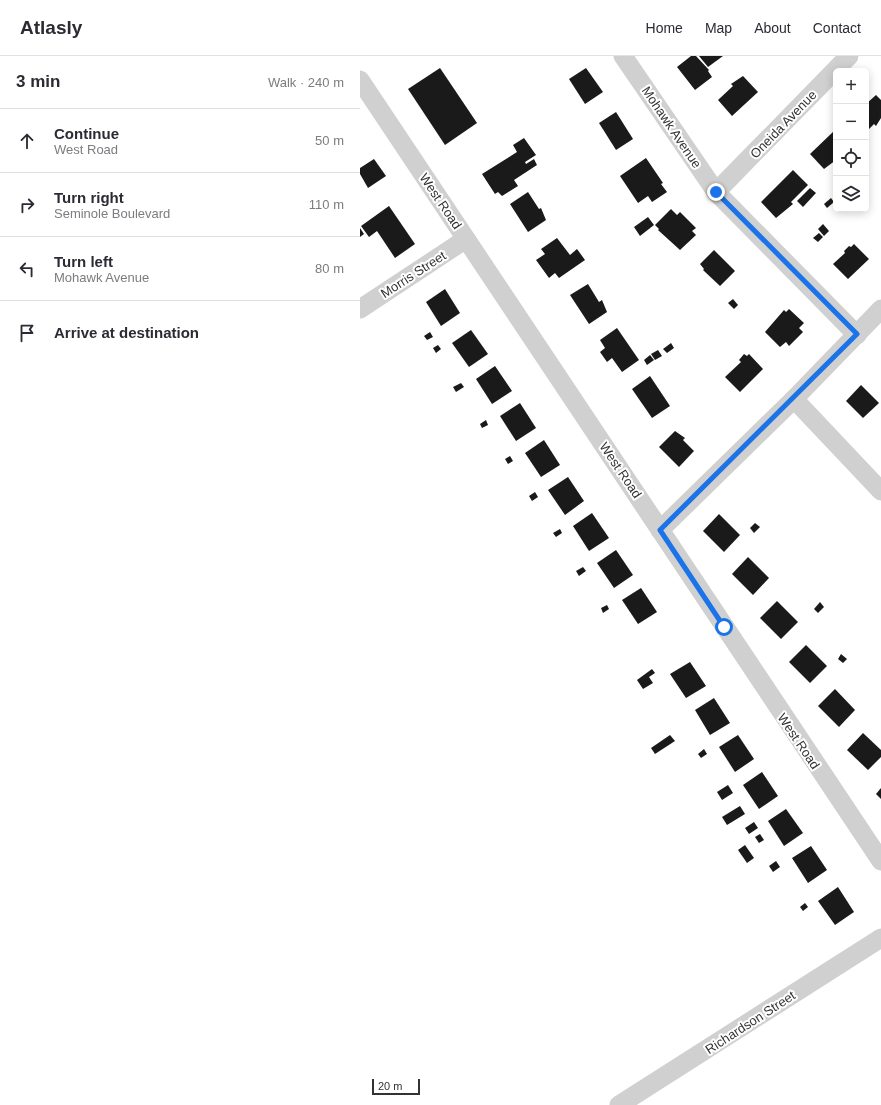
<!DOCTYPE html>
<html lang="en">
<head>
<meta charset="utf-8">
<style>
  :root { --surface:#fff; --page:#f7f7f7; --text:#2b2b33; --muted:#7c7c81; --line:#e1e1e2 }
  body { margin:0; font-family:Helvetica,sans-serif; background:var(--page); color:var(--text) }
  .controls { position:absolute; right:12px; top:12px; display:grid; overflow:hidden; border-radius:6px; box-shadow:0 2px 10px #0003 }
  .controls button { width:36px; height:36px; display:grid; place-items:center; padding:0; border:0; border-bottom:1px solid var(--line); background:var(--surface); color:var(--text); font:20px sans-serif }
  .scale { position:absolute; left:12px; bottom:10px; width:48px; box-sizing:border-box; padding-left:4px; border:2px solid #333; border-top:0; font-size:11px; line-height:14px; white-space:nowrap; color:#333; -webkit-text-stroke:3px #fff; paint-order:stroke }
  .stop { position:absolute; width:12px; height:12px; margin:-9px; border:3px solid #1a73e8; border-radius:50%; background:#fff }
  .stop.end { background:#1a73e8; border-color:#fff; box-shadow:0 1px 4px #0008 }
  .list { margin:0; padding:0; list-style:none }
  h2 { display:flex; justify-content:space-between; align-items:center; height:52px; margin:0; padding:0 16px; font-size:17px }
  h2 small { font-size:13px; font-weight:400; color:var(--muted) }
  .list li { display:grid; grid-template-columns:26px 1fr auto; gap:12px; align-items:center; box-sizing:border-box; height:64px; padding:0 16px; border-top:1px solid var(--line) }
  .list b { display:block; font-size:15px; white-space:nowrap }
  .list p { margin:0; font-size:13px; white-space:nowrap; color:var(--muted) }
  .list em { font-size:13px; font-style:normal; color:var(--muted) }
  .icon { flex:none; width:22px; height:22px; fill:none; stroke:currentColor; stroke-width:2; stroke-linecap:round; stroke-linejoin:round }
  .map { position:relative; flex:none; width:521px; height:1049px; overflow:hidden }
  header { display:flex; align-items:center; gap:24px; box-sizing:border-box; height:56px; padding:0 20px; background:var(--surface); border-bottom:1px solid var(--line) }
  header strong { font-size:19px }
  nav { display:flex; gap:22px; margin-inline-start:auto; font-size:14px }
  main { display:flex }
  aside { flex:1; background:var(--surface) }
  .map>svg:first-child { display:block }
</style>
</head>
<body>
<header>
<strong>Atlasly</strong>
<nav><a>Home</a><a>Map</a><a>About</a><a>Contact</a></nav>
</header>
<main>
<aside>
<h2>3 min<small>Walk · 240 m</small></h2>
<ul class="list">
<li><svg class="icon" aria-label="ahead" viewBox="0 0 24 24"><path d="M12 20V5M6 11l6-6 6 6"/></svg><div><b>Continue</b><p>West Road</p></div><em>50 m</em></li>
<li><svg class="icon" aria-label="right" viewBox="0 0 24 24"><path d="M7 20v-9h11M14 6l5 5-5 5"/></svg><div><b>Turn right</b><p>Seminole Boulevard</p></div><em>110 m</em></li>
<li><svg class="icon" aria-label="left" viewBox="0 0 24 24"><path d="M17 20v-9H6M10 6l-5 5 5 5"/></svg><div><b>Turn left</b><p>Mohawk Avenue</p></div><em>80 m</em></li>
<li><svg class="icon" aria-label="arrive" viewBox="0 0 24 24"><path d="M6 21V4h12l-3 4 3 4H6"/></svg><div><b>Arrive at destination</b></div></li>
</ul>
</aside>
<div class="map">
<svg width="521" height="1049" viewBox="0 0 521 1049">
  <rect width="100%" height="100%" fill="#fff"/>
  <g fill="#1a1a1a">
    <path d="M 331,0 L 336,0 L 349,14 L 348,15 L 352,21 L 335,34 L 317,11 Z"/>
    <path d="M 339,0 L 363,0 L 348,11 Z"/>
    <path d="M 80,12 L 117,67 L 85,89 L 48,33 Z"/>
    <path d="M 226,12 L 243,36 L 225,48 L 209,23 Z"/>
    <path d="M 383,20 L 398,36 L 372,60 L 358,44 L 373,30 L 371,28 Z"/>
    <path d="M 516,39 L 521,44 L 521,62 L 516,70 L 514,68 L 508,74 L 506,72 L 506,48 Z"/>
    <path d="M 256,56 L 273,83 L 256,94 L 239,67 Z"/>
    <path d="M 474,75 L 476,77 L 476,104 L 464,113 L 450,98 Z"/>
    <path d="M 164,82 L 176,99 L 165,106 L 166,108 L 174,103 L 177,109 L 154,124 L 158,130 L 142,140 L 138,136 L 135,138 L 122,118 L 157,96 L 153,89 Z"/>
    <path d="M 286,102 L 303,127 L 301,128 L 307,136 L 292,146 L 288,140 L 278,147 L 260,120 Z"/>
    <path d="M 14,103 L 26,120 L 8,132 L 0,118 L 0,112 Z"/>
    <path d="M 433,114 L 448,129 L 431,146 L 433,148 L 416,162 L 401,146 Z"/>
    <path d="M 450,132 L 456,137 L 443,151 L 437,145 Z"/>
    <path d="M 168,136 L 179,153 L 181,152 L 186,164 L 168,176 L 150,148 Z"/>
    <path d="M 471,142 L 474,146 L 467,152 L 464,148 Z"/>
    <path d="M 29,150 L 55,188 L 35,202 L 17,175 L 9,181 L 1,170 Z"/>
    <path d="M 311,153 L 317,159 L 320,156 L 336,172 L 332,175 L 336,179 L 320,194 L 298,174 L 299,173 L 295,169 Z"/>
    <path d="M 288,161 L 294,169 L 280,180 L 274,171 Z"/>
    <path d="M 463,168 L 469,175 L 464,180 L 458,173 Z"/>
    <path d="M 0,172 L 4,178 L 0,181 Z"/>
    <path d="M 459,177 L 463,181 L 458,186 L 453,182 Z"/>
    <path d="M 197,182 L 210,199 L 217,193 L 225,204 L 199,222 L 195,217 L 189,222 L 176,204 L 185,198 L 181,193 Z"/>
    <path d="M 494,188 L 509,203 L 488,223 L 473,208 L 485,197 L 484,195 L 489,190 L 491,191 Z"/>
    <path d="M 354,194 L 375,215 L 360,230 L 343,214 L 344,213 L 340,208 Z"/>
    <path d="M 228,228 L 239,246 L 242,244 L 247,256 L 229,268 L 210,239 Z"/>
    <path d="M 85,233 L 100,257 L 81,270 L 66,246 Z"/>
    <path d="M 373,243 L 378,249 L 374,253 L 368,247 Z"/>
    <path d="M 429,253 L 444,267 L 439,272 L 443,276 L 429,290 L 426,286 L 420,291 L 405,276 L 424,254 L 426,256 Z"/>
    <path d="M 257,272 L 279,304 L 262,316 L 252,302 L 247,306 L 240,296 L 245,292 L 240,284 Z"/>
    <path d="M 111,274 L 128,298 L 109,311 L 92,287 Z"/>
    <path d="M 70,276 L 73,281 L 67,284 L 64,280 Z"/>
    <path d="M 311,287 L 314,292 L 307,297 L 303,293 Z"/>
    <path d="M 78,289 L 81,293 L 76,297 L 73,292 Z"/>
    <path d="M 298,294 L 302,300 L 295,304 L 291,298 Z"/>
    <path d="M 384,298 L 387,300 L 389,298 L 403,313 L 380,336 L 365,321 L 381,306 L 379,304 Z"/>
    <path d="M 290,299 L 294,304 L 287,309 L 284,304 Z"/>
    <path d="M 135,310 L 152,335 L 132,348 L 116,323 Z"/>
    <path d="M 290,320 L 310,350 L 292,362 L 272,333 Z"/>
    <path d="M 101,327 L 104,331 L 96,336 L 93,331 Z"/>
    <path d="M 501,329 L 519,347 L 503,362 L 486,345 Z"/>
    <path d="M 160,347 L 176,372 L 156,385 L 140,360 Z"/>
    <path d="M 126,364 L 128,369 L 122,372 L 120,368 Z"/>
    <path d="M 315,375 L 325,382 L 323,384 L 334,395 L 319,411 L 299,391 Z"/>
    <path d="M 184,384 L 200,409 L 181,421 L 165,397 Z"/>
    <path d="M 150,400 L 153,405 L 148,408 L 145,403 Z"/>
    <path d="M 208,421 L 224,445 L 205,459 L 188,434 Z"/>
    <path d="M 175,436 L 178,441 L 172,445 L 169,440 Z"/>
    <path d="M 232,457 L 249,482 L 229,495 L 213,470 Z"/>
    <path d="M 359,458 L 380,479 L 364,496 L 343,475 Z"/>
    <path d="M 395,467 L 400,471 L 394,477 L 390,472 Z"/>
    <path d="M 200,473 L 202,477 L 196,481 L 193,477 Z"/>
    <path d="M 256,494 L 273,519 L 254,532 L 237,507 Z"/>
    <path d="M 388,501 L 409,522 L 393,539 L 372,518 Z"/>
    <path d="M 223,511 L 226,515 L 219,520 L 216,515 Z"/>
    <path d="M 281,532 L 297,556 L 278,568 L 262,544 Z"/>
    <path d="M 417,545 L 438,566 L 421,583 L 400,562 Z"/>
    <path d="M 460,546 L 464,551 L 458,557 L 454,553 Z"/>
    <path d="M 247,549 L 249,553 L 243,557 L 241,552 Z"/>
    <path d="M 446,589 L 467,610 L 450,627 L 429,606 Z"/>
    <path d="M 481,598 L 487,603 L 483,607 L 478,603 Z"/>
    <path d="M 330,606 L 346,630 L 326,642 L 310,618 Z"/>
    <path d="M 292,613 L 295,617 L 289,621 L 293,627 L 283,633 L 277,624 Z"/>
    <path d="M 475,633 L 495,654 L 479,671 L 458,650 Z"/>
    <path d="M 354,642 L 370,667 L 350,679 L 335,654 Z"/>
    <path d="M 503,677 L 521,694 L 521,701 L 508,714 L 487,694 Z"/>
    <path d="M 310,679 L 315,685 L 295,698 L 291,692 Z"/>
    <path d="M 378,679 L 394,703 L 375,716 L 359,691 Z"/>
    <path d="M 344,693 L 347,698 L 341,702 L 338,698 Z"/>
    <path d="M 402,716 L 418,740 L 399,753 L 383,729 Z"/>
    <path d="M 368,729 L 373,737 L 362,744 L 357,736 Z"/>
    <path d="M 521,732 L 521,743 L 516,738 Z"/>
    <path d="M 380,750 L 385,758 L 367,769 L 362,761 Z"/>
    <path d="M 426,753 L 443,777 L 424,790 L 408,765 Z"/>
    <path d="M 394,766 L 398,772 L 389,778 L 385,772 Z"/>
    <path d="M 400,778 L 404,784 L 399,787 L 395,781 Z"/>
    <path d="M 385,789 L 394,802 L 387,807 L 378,794 Z"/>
    <path d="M 451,790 L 467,814 L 448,827 L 432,802 Z"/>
    <path d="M 416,805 L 420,811 L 413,816 L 409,810 Z"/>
    <path d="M 478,831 L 494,856 L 475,869 L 458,845 Z"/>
    <path d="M 445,847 L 448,851 L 443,855 L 440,851 Z"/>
  </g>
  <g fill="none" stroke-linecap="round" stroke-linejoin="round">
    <g stroke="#d0d0d0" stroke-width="19">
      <path d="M 263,0 L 356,136 L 497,279"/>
      <path d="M 0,24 L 521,805"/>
      <path d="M 356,136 L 489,0"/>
      <path d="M 0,253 L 106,183"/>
      <path d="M 434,343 L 521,435"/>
      <path d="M 300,474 L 434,343 L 521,253"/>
      <path d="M 259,1049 L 521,882"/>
    </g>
  </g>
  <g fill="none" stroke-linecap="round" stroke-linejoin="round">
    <path stroke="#1a73e8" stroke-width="5" d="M 356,136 L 497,278 L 300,474 L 364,571"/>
  </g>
  <g text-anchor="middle" stroke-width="4" stroke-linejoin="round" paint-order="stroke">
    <g font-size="13" fill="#333" stroke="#fff">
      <text transform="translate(423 68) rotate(-46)" y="5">Oneida Avenue</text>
      <text transform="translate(312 71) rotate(56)" y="5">Mohawk Avenue</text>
      <text transform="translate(81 145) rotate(56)" y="5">West Road</text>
      <text transform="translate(53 218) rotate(-33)" y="5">Morris Street</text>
      <text transform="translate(261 414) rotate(56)" y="5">West Road</text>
      <text transform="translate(439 685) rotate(56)" y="5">West Road</text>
      <text transform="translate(390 966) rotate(-33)" y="5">Richardson Street</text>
    </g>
  </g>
</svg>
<div class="controls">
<button>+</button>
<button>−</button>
<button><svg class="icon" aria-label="locate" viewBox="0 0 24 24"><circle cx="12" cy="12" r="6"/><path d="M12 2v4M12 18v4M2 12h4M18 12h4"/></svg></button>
<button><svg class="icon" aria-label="layers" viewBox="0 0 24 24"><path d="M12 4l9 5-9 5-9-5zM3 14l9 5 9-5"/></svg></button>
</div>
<div class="scale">20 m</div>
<div class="stop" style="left:364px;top:571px"></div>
<div class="stop end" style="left:356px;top:136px"></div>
</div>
</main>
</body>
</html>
